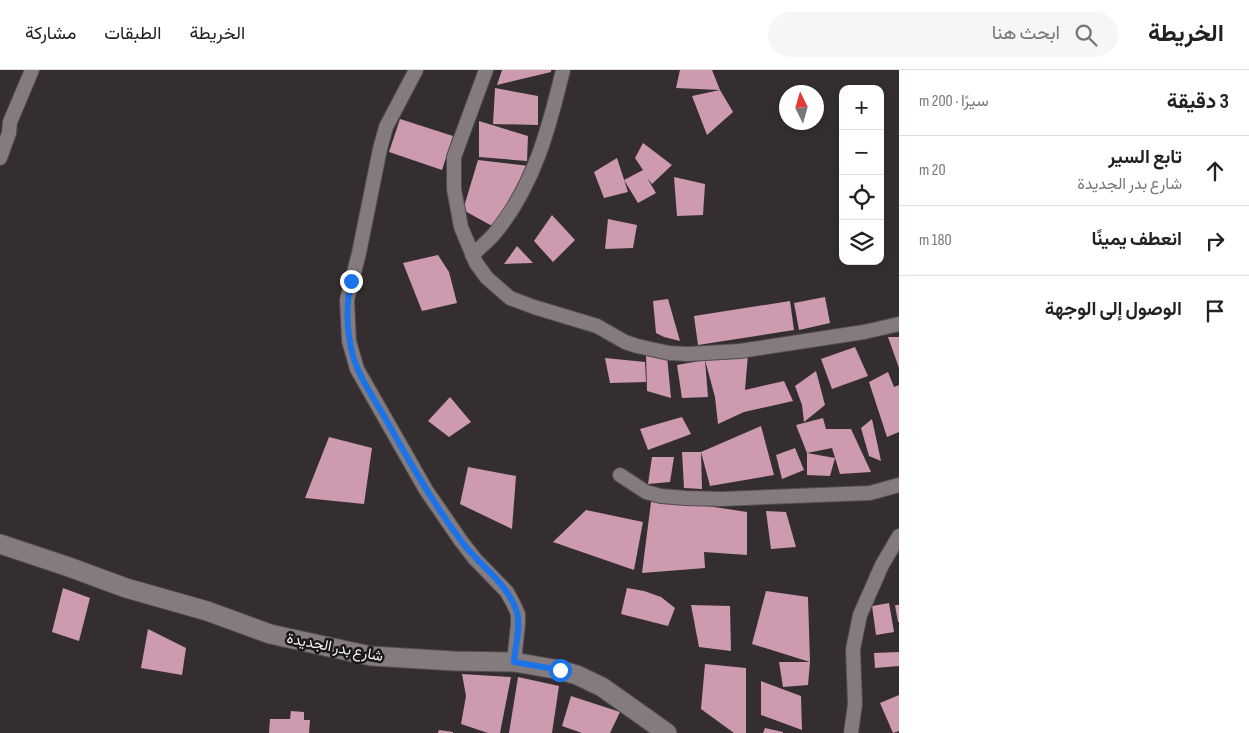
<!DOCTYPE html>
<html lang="ar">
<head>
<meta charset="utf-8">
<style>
  :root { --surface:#fff; --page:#f6f6f6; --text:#222; --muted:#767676; --line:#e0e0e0 }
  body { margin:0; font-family:"Sofia Sans Condensed",Vazirmatn,sans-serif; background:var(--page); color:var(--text); direction:rtl }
  .controls { position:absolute; right:15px; top:15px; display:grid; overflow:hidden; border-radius:10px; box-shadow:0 2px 8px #0003 }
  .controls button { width:45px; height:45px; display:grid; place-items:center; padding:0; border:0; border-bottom:1px solid var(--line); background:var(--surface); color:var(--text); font:25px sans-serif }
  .compass { position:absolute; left:779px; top:15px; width:45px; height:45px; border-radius:50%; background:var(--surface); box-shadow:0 2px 8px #0003; rotate:355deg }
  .stop { position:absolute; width:15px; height:15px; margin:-11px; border:4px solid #1a73e8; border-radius:50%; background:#fff }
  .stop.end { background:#1a73e8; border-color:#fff; box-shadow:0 1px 5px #0008 }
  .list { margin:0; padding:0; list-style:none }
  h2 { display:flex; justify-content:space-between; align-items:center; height:65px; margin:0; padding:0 20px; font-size:21px }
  h2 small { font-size:16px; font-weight:400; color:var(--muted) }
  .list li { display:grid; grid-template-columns:32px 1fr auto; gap:15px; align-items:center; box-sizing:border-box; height:70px; padding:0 20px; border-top:1px solid var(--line) }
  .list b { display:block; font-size:19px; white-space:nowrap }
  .list p { margin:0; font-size:16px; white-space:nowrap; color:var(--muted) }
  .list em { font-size:16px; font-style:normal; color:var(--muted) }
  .icon { flex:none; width:28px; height:28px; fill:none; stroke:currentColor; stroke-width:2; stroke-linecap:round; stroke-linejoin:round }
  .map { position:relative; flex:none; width:899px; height:663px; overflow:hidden; direction:ltr }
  header { display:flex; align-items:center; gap:30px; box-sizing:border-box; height:70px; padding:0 25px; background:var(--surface); border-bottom:1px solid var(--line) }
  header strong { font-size:24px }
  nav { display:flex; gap:28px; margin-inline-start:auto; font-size:18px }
  .search { width:350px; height:45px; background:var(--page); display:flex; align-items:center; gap:12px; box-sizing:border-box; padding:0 18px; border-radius:28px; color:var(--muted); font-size:19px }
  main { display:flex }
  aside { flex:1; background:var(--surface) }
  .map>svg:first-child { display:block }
</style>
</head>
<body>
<header>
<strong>الخريطة</strong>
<div class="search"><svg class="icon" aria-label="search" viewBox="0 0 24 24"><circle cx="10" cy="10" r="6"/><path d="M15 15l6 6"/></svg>ابحث هنا</div>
<nav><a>الخريطة</a><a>الطبقات</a><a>مشاركة</a></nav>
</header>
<main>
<aside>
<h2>3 دقيقة<small>سيرًا · 200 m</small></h2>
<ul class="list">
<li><svg class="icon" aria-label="ahead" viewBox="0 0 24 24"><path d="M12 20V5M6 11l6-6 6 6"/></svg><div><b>تابع السير</b><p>شارع بدر الجديدة</p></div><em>20 m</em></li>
<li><svg class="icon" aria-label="right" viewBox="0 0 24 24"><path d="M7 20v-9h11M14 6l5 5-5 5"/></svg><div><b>انعطف يمينًا</b></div><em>180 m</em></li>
<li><svg class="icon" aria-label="arrive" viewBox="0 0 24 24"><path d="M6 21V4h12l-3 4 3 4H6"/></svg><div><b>الوصول إلى الوجهة</b></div></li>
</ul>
</aside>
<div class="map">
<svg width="899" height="663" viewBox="0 0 899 663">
  <rect width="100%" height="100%" fill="#342e31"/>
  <g fill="#cd9aaf">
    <path d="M 502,0 L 551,0 L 551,2 L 497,15 Z"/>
    <path d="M 680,0 L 712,0 L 720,20 L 733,42 L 707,65 L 692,26 L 720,20 L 676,18 Z"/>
    <path d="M 495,18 L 538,26 L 538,55 L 493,54 Z"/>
    <path d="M 400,49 L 453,66 L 442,100 L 389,82 Z"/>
    <path d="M 479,51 L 528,66 L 527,91 L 479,87 Z"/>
    <path d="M 643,73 L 672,95 L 652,114 L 647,108 L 656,123 L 638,133 L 624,110 L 643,100 L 635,88 Z"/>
    <path d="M 617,88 L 628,122 L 604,128 L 594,102 Z"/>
    <path d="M 478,90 L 529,96 L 494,157 L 463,140 Z"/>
    <path d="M 674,107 L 705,114 L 703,145 L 677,146 Z"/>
    <path d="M 552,145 L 575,170 L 553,192 L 534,171 Z"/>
    <path d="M 608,149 L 637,155 L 633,178 L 605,179 Z"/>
    <path d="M 517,176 L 533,193 L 504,194 Z"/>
    <path d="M 438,185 L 449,202 L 457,233 L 422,241 L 403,193 Z"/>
    <path d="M 825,227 L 830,253 L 799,260 L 794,233 Z"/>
    <path d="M 668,229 L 680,271 L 664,267 L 656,263 L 653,231 Z"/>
    <path d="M 790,231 L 794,260 L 698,275 L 694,246 Z"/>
    <path d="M 888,267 L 899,267 L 899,298 Z"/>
    <path d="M 855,277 L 868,306 L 832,319 L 821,289 Z"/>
    <path d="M 646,283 L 667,286 L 671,328 L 647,321 Z"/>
    <path d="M 748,284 L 745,320 L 784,311 L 793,331 L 744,342 L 718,354 L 715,327 L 705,290 L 708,327 L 682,328 L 677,295 L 705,290 Z"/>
    <path d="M 605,288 L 645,292 L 646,312 L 610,313 Z"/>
    <path d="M 816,301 L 825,335 L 804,352 L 802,335 L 795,316 Z"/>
    <path d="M 888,302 L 894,317 L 899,315 L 899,362 L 887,367 L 869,312 Z"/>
    <path d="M 450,327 L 471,352 L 449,367 L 428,351 Z"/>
    <path d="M 682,347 L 691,364 L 648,380 L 640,359 Z"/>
    <path d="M 823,348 L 826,359 L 851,359 L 871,402 L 840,404 L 832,378 L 807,383 L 796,355 Z"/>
    <path d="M 872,349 L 881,391 L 869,386 L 861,358 Z"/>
    <path d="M 761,356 L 774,405 L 710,416 L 701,382 Z"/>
    <path d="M 329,367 L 372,378 L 364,434 L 305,428 Z"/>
    <path d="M 795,378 L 804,400 L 782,409 L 776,385 Z"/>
    <path d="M 682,382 L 701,382 L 702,419 L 684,418 Z"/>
    <path d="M 807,383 L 835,388 L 830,406 L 807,405 Z"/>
    <path d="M 652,387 L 674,387 L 670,412 L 648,414 Z"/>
    <path d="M 468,397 L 516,406 L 512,459 L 460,434 Z"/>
    <path d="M 651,432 L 701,435 L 747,442 L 747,485 L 704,482 L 705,498 L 642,503 Z"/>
    <path d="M 586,440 L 643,452 L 634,500 L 553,472 Z"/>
    <path d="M 766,441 L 786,442 L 796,477 L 771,479 Z"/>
    <path d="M 63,518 L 90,528 L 79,571 L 52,562 Z"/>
    <path d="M 627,518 L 644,521 L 661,527 L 675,538 L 668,556 L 621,544 Z"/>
    <path d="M 766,521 L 808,527 L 810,592 L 752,574 Z"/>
    <path d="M 889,533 L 894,562 L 876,565 L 872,536 Z"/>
    <path d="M 691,535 L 730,536 L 731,581 L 699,577 Z"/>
    <path d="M 895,535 L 899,535 L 899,552 L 898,552 Z"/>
    <path d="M 148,559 L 186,578 L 182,605 L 141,598 Z"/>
    <path d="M 899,582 L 899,596 L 875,598 L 874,583 Z"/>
    <path d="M 779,592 L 810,592 L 808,615 L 783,617 Z"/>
    <path d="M 705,594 L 746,598 L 746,663 L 734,663 L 701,639 Z"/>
    <path d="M 462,604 L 511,607 L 500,663 L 488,663 L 461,654 L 466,626 Z"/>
    <path d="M 518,607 L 559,616 L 552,663 L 509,663 Z"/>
    <path d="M 761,611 L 801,626 L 802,660 L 761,645 Z"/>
    <path d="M 899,625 L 899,661 L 893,663 L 880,633 Z"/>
    <path d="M 571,626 L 620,642 L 610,663 L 582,663 L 562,656 Z"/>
    <path d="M 291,641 L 304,642 L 304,650 L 310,650 L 309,663 L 269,663 L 270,649 L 290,649 Z"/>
    <path d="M 765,658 L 783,662 L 783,663 L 763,663 Z"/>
    <path d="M 439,660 L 453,662 L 453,663 L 438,663 Z"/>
  </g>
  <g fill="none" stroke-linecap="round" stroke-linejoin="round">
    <defs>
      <g id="street">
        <path d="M 416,0 L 386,57 L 380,79 L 359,183 L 347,230 L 349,271 L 357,299 L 426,420 L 461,471 L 475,489 L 507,522 L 514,535 L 518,544 L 518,554 L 514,592"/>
        <path d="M 486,0 L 454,87 L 454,119 L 461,157 L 476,193 L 487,208 L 510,228 L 534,237 L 597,256 L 625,272 L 637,276 L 669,283 L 688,284 L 740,281 L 864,262 L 899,254"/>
        <path d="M 0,88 L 9,63 L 10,52 L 32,0"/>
        <path d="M 472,185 C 480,178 488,171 495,163 C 534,116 549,58 563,0"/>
        <path d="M 620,405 L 646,422 L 661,426 L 686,428 L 721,429 L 870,423 L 899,415"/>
        <path d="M 851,663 L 855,634 L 853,579 L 860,545 L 882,495 L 899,466"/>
      </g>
      <path id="secondary" d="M 0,474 L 69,497 L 126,518 L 207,541 L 270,564 L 329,577 L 371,586 L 454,591 L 514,592 L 560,600 L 577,605 L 602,617 L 667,663"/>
    </defs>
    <use href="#street" stroke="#504b4d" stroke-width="16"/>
    <use href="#secondary" stroke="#504b4d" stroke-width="21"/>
    <use href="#street" stroke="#837b7e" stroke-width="14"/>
    <use href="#secondary" stroke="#837b7e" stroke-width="19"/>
  </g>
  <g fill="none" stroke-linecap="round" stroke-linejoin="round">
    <path stroke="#1a73e8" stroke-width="6" d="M 351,211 C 346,236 346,261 353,286 C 359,307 373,327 384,346 C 408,389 432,432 462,472 C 479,495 509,514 517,543 C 521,557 515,577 514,592 L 560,600"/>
  </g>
  <g text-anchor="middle" stroke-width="5" stroke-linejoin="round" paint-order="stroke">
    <g font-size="15" fill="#f6f2f3" stroke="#1a1718">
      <text transform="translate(335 577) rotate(11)" y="5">شارع بدر الجديدة</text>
    </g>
  </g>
</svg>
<div class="controls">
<button>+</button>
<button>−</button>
<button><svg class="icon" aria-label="locate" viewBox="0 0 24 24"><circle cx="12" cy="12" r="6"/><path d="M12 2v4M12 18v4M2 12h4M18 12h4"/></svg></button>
<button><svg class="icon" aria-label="layers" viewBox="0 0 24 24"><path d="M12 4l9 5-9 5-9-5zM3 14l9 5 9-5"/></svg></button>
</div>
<svg class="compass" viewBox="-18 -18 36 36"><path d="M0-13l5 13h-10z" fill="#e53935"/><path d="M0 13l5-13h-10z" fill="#767676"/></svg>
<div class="stop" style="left:560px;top:600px"></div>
<div class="stop end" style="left:351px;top:211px"></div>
</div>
</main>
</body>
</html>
